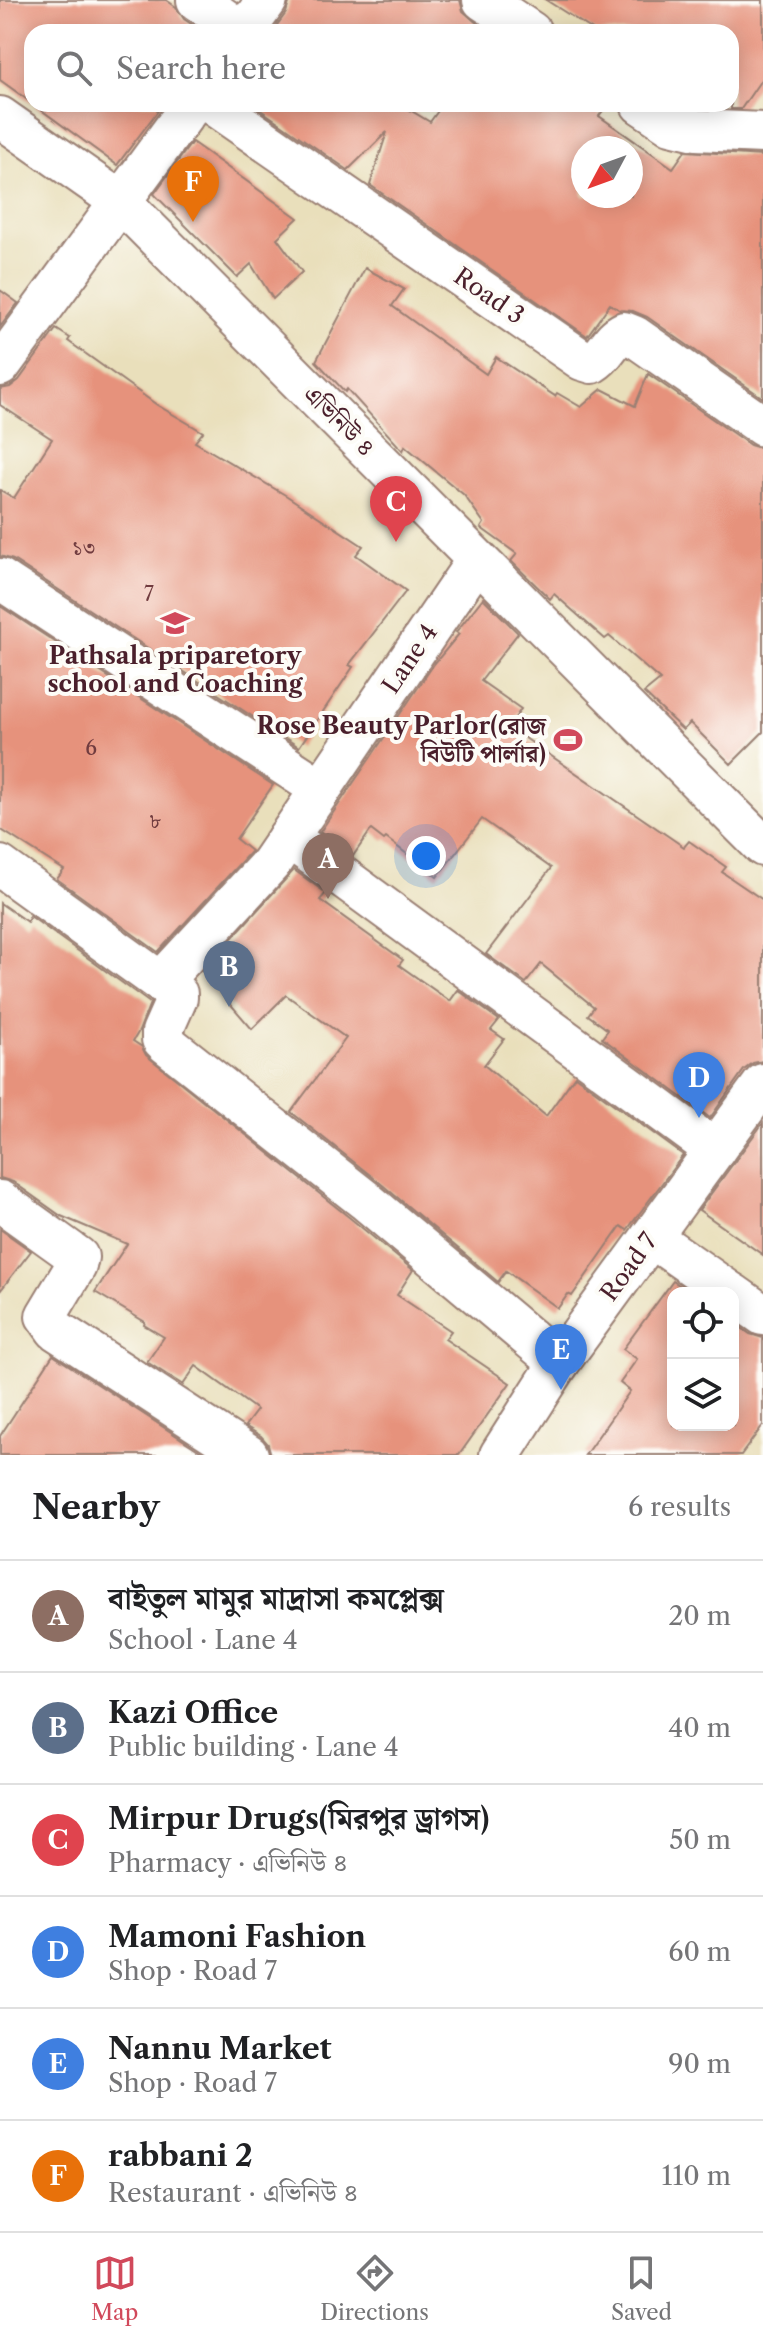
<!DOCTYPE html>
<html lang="en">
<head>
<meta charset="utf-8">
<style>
  :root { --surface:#fff; --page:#f2f2f2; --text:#202124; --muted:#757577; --line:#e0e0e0; --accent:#d1495b }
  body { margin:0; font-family:"Libre Caslon Text","Noto Serif Bengali",serif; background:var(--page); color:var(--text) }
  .controls { position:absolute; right:24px; bottom:24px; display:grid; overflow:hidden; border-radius:16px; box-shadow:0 4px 20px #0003 }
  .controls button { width:72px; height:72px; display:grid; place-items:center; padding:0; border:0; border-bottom:2px solid var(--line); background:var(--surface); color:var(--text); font:40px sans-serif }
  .compass { position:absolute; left:571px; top:136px; width:72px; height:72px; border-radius:50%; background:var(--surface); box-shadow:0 4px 20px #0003; rotate:229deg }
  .you { position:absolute; left:426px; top:856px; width:28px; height:28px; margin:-20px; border:6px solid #fff; border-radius:50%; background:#1a73e8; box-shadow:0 0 0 12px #1a73e833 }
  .badge { display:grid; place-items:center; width:52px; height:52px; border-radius:50%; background:var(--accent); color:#fff; font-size:26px; font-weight:700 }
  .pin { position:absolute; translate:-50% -66px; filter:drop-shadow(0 2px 4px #0008) }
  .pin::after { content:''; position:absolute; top:42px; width:28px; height:24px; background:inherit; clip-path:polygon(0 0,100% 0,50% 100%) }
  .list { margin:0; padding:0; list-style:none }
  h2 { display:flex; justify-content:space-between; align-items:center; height:104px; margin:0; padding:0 32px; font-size:34px }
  h2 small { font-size:26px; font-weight:400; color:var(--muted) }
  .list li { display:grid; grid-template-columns:52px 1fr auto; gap:24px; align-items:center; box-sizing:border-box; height:112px; padding:0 32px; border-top:2px solid var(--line) }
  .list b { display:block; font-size:30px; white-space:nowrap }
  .list p { margin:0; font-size:26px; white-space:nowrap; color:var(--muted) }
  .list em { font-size:26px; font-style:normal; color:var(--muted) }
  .icon { flex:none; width:44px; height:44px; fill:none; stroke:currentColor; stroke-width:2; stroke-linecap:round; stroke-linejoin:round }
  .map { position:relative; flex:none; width:763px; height:1455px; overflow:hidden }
  .search { position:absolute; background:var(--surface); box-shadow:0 4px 20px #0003; left:24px; right:24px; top:24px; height:88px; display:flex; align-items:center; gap:20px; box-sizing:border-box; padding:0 28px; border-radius:24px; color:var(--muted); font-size:30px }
  .sheet { height:776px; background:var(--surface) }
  nav { display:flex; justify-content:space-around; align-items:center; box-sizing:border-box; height:112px; border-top:2px solid var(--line); background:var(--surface); font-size:22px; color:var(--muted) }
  nav a { display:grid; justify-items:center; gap:4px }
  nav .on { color:var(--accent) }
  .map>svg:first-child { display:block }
</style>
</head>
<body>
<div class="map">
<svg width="763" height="1455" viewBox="0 0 763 1455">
  <rect width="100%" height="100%" fill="#fdfcf7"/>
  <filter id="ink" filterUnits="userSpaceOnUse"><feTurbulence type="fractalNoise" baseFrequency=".0125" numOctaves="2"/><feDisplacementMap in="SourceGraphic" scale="16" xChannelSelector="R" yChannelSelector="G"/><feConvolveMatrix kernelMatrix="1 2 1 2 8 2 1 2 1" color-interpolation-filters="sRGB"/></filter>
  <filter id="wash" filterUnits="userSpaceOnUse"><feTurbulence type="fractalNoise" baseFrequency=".006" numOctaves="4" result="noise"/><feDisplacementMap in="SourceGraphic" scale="32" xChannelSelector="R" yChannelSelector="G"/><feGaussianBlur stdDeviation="1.8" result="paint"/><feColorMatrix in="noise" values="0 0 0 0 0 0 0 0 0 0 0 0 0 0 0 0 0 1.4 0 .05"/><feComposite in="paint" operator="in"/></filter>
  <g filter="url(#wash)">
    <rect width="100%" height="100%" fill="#e9dfbb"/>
    <g id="blocks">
      <g fill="#e6927b" fill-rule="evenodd">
        <path d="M 0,0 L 166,0 L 176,7 L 184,19 L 203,32 L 32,32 L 32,103 L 0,80 Z"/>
        <path d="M 290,0 L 460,0 L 463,11 L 480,26 L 476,32 L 272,32 L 286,13 Z"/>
        <path d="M 546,0 L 763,0 L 763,77 L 741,109 L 731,109 L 731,32 L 596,32 Z"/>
        <path d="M 33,104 L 163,104 L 117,165 Z"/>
        <path d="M 252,104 L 416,104 L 410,110 L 430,122 L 443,104 L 608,104 L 599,116 L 673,168 L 685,151 L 763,156 L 763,398 L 647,317 L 633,311 L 620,310 L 610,304 L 587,336 L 370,185 L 387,132 L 348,170 ZM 583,148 L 631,148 L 631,196 L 583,196 Z"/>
        <path d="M 192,142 L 298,218 L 277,238 L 302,272 L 273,299 L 251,264 L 237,277 L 154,194 Z"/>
        <path d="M 365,268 L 404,289 L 392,306 L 486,374 L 496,357 L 555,396 L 557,393 L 581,407 L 602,389 L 635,406 L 648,374 L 750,445 L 763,449 L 763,732 L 731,764 L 690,723 L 683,730 L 644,693 L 660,680 L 609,636 L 605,639 L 554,594 L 550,599 L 547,596 L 511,561 L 517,554 L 481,528 L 484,523 L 464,495 L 405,446 L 403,451 L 347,389 L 345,392 L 316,361 Z"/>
        <path d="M 0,290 L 18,303 L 0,327 Z"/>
        <path d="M 56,329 L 70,338 L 68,341 L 157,405 L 203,432 L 195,442 L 287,496 L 363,546 L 356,555 L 406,591 L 349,665 L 353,667 L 299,747 L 13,560 L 0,556 L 0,490 L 14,498 L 52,439 L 0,405 L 0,389 L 10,387 L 19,380 Z"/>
        <path d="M 483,598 L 518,633 L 481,681 L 521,709 L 509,727 L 684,847 L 689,841 L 726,867 L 722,872 L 763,900 L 763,1061 L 753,1063 L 744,1070 L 710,1118 L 602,1038 L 608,1030 L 588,1015 L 594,1007 L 541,964 L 526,983 L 486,954 L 551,868 L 482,819 L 437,877 L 386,838 L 384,840 L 371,830 L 353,856 L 320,832 L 434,664 L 459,634 L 456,632 Z"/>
        <path d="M 0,606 L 273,785 L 236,839 L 251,851 L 158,952 L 57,879 L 64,870 L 0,829 Z"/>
        <path d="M 294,870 L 326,893 L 320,900 L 403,960 L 399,965 L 450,1001 L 458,990 L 499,1020 L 491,1030 L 504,1039 L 484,1065 L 546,1116 L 575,1076 L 683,1155 L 627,1230 L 621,1226 L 572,1296 L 568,1294 L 558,1308 L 506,1271 L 498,1282 L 379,1182 L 291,1112 L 346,1038 L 286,995 L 252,1029 L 202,971 Z"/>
        <path d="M 0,903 L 27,922 L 30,916 L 150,1003 L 139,1031 L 133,1041 L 142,1047 L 146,1055 L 350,1218 L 413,1270 L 397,1295 L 451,1331 L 445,1339 L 510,1383 L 459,1455 L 271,1455 L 268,1444 L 261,1436 L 245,1426 L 257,1410 L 196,1366 L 183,1385 L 147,1362 L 164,1337 L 144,1325 L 145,1322 L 95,1292 L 127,1244 L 61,1216 L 13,1182 L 0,1178 Z"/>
        <path d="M 763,1123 L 763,1255 L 699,1210 Z"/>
        <path d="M 0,1229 L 31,1251 L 0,1291 Z"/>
        <path d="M 673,1281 L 691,1293 L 673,1293 L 673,1425 L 733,1425 L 733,1322 L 750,1334 L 763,1338 L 763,1425 L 741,1455 L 585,1455 L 630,1391 L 620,1383 L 637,1359 L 623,1349 Z"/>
        <path d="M 53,1355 L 206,1455 L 0,1455 L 0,1436 Z"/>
      </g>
    </g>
  </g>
  <g filter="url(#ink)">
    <use href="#blocks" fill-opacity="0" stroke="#9a7f73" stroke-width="2"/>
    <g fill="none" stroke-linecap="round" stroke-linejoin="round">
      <defs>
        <g id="minor">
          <path d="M 197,0 L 243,32"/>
          <path d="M 483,0 L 531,32"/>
          <path d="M 244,32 L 267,0"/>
          <path d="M 212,104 L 582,360 L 592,363 C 608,354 609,339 624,332 L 634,336 L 763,426"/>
          <path d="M 641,104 L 671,124 L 696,130 L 763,133"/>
          <path d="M 0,117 L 121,202 L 763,846"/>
          <path d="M 0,366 L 192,104"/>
          <path d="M 0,579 L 321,789"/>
          <path d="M 288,837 L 715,1150"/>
          <path d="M 0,866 L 177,994 L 177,998 L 162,1032 L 162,1039 L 167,1044 L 365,1200 L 559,1363"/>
          <path d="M 161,982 L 270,864 L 477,560"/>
          <path d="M 0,1201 L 78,1257 L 76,1266 L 46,1316 L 56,1330 L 248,1455"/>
          <path d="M 651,1237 L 731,1293"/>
          <path d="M 733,1294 L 763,1315"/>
          <path d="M 500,1455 L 559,1363 L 763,1084"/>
        </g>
      </defs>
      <use href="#minor" stroke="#9a7f73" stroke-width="44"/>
      <use href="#minor" stroke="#fff" stroke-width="40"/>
    </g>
  </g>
  <defs>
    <symbol id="school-bare" viewBox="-9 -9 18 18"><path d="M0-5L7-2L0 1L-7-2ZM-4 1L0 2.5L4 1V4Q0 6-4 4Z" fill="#d1495b" stroke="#fdfcf7" stroke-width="2.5" paint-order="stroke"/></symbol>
    <symbol id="stadium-bare" viewBox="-9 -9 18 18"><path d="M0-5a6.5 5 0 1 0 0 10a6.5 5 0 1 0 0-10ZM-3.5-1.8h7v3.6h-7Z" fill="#d1495b" stroke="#fdfcf7" stroke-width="2.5" paint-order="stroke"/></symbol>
  </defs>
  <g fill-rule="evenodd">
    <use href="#school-bare" x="155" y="603" width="40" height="40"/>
    <use href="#stadium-bare" x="548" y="720" width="40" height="40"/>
  </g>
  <g text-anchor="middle" stroke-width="8" stroke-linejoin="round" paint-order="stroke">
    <g font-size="20" fill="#713c3f">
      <text x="84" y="555">১৩</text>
      <text x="149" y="601">7</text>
      <text x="91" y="755">6</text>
      <text x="155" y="828">৮</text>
    </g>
    <g font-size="24" fill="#4a1f2b" stroke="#fdfcf7">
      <text transform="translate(489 296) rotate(35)" y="8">Road 3</text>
      <text transform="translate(339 421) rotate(45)" y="8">এভিনিউ ৪</text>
      <text transform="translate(410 659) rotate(-56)" y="8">Lane 4</text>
      <text transform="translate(629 1267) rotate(-54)" y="8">Road 7</text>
    </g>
    <g font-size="24" font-weight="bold" fill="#4a1f2b" stroke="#fdfcf7">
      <text x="175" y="664">Pathsala priparetory<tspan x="175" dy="28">school and Coaching</tspan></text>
      <text x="546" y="734" text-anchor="end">Rose Beauty Parlor(রোজ<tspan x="546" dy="28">বিউটি পার্লার)</tspan></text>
    </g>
  </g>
</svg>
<div class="controls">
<button><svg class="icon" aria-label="locate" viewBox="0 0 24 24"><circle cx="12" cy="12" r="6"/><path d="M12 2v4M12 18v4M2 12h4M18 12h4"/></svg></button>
<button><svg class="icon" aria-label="layers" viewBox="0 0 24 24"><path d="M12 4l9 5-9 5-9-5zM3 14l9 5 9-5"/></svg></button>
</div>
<svg class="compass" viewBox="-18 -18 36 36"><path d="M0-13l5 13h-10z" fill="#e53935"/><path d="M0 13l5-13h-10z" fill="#757577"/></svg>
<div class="you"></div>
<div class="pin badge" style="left:328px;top:899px;background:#8d6e63">A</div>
<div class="pin badge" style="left:229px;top:1007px;background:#5c6f8a">B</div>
<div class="pin badge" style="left:396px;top:542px;background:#e0444e">C</div>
<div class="pin badge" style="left:699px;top:1118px;background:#3f7fe0">D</div>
<div class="pin badge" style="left:561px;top:1390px;background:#3f7fe0">E</div>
<div class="pin badge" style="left:193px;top:222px;background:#e8710a">F</div>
<div class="search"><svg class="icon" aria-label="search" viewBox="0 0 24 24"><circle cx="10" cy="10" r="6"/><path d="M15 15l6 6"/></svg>Search here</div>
</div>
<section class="sheet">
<h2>Nearby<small>6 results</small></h2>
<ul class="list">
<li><span class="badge" style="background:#8d6e63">A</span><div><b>বাইতুল মামুর মাদ্রাসা কমপ্লেক্স</b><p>School · Lane 4</p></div><em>20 m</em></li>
<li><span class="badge" style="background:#5c6f8a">B</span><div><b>Kazi Office</b><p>Public building · Lane 4</p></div><em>40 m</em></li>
<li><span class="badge" style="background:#e0444e">C</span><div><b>Mirpur Drugs(মিরপুর ড্রাগস)</b><p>Pharmacy · এভিনিউ ৪</p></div><em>50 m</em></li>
<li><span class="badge" style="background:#3f7fe0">D</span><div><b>Mamoni Fashion</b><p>Shop · Road 7</p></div><em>60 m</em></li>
<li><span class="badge" style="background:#3f7fe0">E</span><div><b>Nannu Market</b><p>Shop · Road 7</p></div><em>90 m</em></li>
<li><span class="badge" style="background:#e8710a">F</span><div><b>rabbani 2</b><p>Restaurant · এভিনিউ ৪</p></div><em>110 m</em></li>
</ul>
</section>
<nav>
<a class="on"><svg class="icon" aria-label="map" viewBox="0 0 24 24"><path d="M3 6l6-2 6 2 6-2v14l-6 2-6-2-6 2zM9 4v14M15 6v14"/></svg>Map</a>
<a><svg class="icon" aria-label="directions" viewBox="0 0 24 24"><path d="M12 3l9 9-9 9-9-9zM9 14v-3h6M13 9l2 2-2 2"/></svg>Directions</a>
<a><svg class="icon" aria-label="saved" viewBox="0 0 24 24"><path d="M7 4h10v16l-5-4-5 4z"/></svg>Saved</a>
</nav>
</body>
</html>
